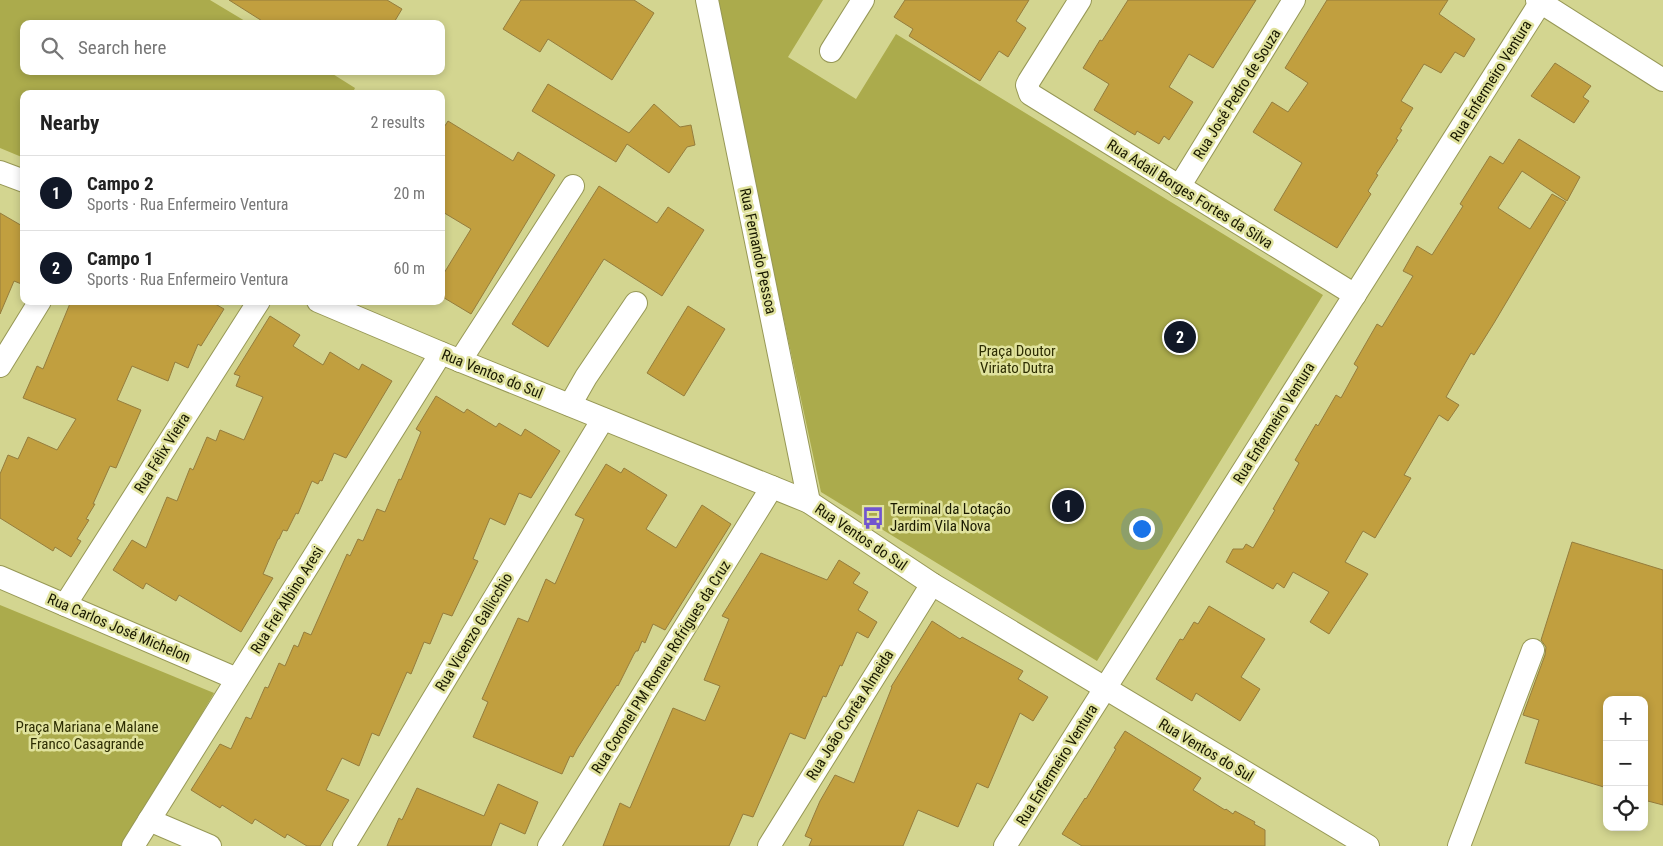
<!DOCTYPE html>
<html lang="en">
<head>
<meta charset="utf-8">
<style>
  :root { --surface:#fff; --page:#f6f6f6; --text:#222; --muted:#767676; --line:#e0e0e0; --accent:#111827 }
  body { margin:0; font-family:"Roboto Condensed",sans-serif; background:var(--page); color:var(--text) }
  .controls { position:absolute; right:15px; bottom:15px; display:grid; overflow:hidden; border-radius:10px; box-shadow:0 2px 8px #0003 }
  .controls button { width:45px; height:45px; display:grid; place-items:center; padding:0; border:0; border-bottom:1px solid var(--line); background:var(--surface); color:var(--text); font:25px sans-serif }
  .you { position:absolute; left:1141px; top:528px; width:18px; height:18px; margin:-12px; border:4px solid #fff; border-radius:50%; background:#1a73e8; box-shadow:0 0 0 8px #1a73e833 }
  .badge { display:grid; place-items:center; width:32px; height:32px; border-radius:50%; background:var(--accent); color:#fff; font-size:16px; font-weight:700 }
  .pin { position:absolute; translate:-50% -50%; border:2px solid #fff; box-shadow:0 1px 5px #0006 }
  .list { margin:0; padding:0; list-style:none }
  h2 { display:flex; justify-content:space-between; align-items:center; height:65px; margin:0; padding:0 20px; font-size:21px }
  h2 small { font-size:16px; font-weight:400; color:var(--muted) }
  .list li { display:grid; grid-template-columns:32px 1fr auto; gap:15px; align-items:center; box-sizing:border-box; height:75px; padding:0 20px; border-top:1px solid var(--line) }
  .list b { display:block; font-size:19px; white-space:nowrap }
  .list p { margin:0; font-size:16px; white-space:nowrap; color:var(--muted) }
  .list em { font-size:16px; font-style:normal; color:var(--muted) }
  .icon { flex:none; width:28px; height:28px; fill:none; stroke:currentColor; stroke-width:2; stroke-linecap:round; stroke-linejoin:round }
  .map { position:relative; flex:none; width:1663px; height:846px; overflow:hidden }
  .search { position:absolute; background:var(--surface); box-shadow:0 2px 8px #0003; left:20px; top:20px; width:425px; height:55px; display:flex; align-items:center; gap:12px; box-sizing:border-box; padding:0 18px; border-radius:10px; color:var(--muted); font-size:19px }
  .panel { position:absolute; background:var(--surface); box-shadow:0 2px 8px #0003; left:20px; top:90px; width:425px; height:215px; border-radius:10px }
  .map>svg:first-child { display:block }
</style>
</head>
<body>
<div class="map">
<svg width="1663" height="846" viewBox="0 0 1663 846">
  <rect width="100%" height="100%" fill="#d3d590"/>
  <g fill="#abab4c">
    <path d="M 0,0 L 210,0 L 250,24 L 24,24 L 24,71 L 328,71 L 355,88 L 352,94 L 24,94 L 24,158 L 0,148 Z"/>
    <path d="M 715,0 L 823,0 L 788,57 L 856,99 L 896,34 L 1323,295 L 1097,661 L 821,492 Z"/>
    <path d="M 0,605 L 214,693 L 124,846 L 0,846 Z"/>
  </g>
  <g fill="#c19f3f" stroke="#957d3d">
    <path d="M 229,0 L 387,0 L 402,9 L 393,24 L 267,24 Z"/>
    <path d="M 521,0 L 634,0 L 654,13 L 612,80 L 548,39 L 540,52 L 503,29 Z"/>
    <path d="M 905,0 L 1029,0 L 1016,21 L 1026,28 L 1008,57 L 999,51 L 980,81 L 909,36 L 913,29 L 894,17 Z"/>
    <path d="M 1128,0 L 1256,0 L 1213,68 L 1189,54 L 1169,87 L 1193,102 L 1169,140 L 1164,136 L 1159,144 L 1137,131 L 1135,135 L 1094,110 L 1109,84 L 1083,68 L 1100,40 L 1102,41 Z"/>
    <path d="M 1327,0 L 1448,0 L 1439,14 L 1475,39 L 1464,57 L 1455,52 L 1441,73 L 1424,64 L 1401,101 L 1413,108 L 1400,129 L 1402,130 L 1396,139 L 1398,140 L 1376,174 L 1378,175 L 1368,191 L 1371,194 L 1337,248 L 1274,210 L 1302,163 L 1253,132 L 1272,102 L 1288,112 L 1308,83 L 1285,68 Z"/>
    <path d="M 1555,63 L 1591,86 L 1583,97 L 1589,101 L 1574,123 L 1531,96 Z"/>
    <path d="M 548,84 L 629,133 L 654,104 L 680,127 L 691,125 L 695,145 L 687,147 L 669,173 L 627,144 L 616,162 L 532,111 Z"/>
    <path d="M 448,121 L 513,161 L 518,152 L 555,175 L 471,314 L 441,296 L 441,278 L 471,229 L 441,211 L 441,132 Z"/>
    <path d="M 1519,139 L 1580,177 L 1567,201 L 1522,171 L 1498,208 L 1530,229 L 1552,194 L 1566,202 L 1494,323 L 1474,355 L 1471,353 L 1446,397 L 1459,405 L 1448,421 L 1439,415 L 1404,475 L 1411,478 L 1375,538 L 1363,531 L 1345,562 L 1368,574 L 1329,634 L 1310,622 L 1329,592 L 1293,572 L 1284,588 L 1277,583 L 1273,589 L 1226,562 L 1233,549 L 1243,549 L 1246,544 L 1253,548 L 1275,510 L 1273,509 L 1299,463 L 1295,460 L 1316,424 L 1318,426 L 1336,395 L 1341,398 L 1358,367 L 1354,364 L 1377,324 L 1382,327 L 1413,276 L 1403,271 L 1417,246 L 1432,255 L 1463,206 L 1460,204 L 1490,156 L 1503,164 Z"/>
    <path d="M 599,186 L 657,223 L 668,207 L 704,230 L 662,296 L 604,259 L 548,347 L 512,324 Z"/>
    <path d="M 0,213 L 24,227 L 24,285 L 14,281 L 0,314 Z"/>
    <path d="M 71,301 L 210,301 L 224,309 L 201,346 L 198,344 L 188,368 L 175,362 L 168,381 L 132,366 L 117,400 L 141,410 L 116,468 L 110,466 L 93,504 L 95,504 L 86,519 L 89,520 L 77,539 L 81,541 L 71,557 L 55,547 L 53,551 L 0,518 L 0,474 L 8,455 L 18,459 L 28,437 L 57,450 L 76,419 L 23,398 L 37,366 L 43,369 Z"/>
    <path d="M 688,306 L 725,329 L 684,396 L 647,373 Z"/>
    <path d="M 270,316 L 300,335 L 293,346 L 323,365 L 330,352 L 359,370 L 362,364 L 392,381 L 346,458 L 334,453 L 322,481 L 320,480 L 318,484 L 312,481 L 298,514 L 296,513 L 287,531 L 283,530 L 279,539 L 278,539 L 263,574 L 273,578 L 241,632 L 179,595 L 176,601 L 146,583 L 143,589 L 113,570 L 132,540 L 146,548 L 167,497 L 177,501 L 190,468 L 193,470 L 207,437 L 216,441 L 220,430 L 244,440 L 263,397 L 236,386 L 240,376 L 234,374 Z"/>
    <path d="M 436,396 L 464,413 L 467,409 L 496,427 L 499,423 L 521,436 L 525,429 L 560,451 L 531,498 L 519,493 L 505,525 L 490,518 L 473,559 L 478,561 L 452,616 L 443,613 L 430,644 L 424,642 L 411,674 L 407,672 L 379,736 L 372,733 L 359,766 L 342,758 L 326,790 L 349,800 L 320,846 L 307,846 L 287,834 L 285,838 L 255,819 L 252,824 L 222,805 L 220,808 L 191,790 L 220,744 L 231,749 L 246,717 L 251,719 L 265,687 L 268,688 L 279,663 L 285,666 L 294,645 L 298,647 L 304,632 L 311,635 L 347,554 L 350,556 L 358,539 L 363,541 L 377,509 L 385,512 L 399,479 L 401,480 L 421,432 L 416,429 Z"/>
    <path d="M 606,464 L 621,473 L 624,468 L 667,495 L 646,529 L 676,548 L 702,505 L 731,524 L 665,630 L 653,624 L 645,643 L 642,641 L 638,651 L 636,651 L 634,654 L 618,686 L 617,685 L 577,749 L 573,757 L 570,756 L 562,774 L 473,737 L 488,702 L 482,699 L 518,618 L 528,622 L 546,579 L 555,584 L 584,519 L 575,515 Z"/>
    <path d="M 1572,542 L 1663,570 L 1663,805 L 1644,800 L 1644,700 L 1607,700 L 1607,788 L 1525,763 L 1539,720 L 1523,715 L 1545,655 L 1546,647 L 1541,640 Z"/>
    <path d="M 761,553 L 827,580 L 839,560 L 860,573 L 853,583 L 868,592 L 858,610 L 877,622 L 868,638 L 857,632 L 842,666 L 840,665 L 826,697 L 823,696 L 805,739 L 790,733 L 753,817 L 743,814 L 729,846 L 603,846 L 620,803 L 630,808 L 673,708 L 705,721 L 720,686 L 704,680 L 729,619 L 722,616 Z"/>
    <path d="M 1209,606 L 1265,639 L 1241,677 L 1260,689 L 1240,721 L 1196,693 L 1192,701 L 1156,679 L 1180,639 L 1183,640 L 1194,622 L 1198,624 Z"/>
    <path d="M 932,621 L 960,639 L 962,637 L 1023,671 L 1018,679 L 1048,697 L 1033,721 L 1020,713 L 988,788 L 977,783 L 958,827 L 918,810 L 903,846 L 809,846 L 812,839 L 805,836 L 820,801 L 835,775 L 854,783 L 892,687 L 891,687 Z"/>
    <path d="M 1125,731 L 1201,778 L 1193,790 L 1225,810 L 1226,809 L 1233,814 L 1235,811 L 1255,822 L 1254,824 L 1265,830 L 1265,846 L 1082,846 L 1062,834 L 1085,798 L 1086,799 L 1116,749 L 1114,748 Z"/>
    <path d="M 498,784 L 538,802 L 525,834 L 500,823 L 491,846 L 387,846 L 399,818 L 402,820 L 417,788 L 484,816 Z"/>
  </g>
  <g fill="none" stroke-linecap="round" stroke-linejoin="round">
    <defs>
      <g id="minor">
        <path d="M 707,0 L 809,502"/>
        <path d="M 1080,0 L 1029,81 L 1027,85 L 1030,94 L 1355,295"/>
        <path d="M 1537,0 L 1663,80"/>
        <path d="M 831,51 L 863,0"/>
        <path d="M 0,172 L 24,181"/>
        <path d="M 1179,187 L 1294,0"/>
        <path d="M 318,301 L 441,353 L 809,502 L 932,584 L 1368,846"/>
        <path d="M 460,361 L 573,186"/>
        <path d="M 0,366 L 40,301"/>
        <path d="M 570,405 L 586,377 L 636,303"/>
        <path d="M 0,577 L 237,679"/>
        <path d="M 65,605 L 259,301"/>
        <path d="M 149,820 L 210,846"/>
        <path d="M 133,846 L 441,353"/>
        <path d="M 344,846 L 603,419"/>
        <path d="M 549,846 L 772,487"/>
        <path d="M 769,846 L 932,584"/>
        <path d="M 1005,846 L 1542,0"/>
        <path d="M 1459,846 L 1533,650"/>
      </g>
    </defs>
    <use href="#minor" stroke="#979856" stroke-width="24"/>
    <use href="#minor" stroke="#fff" stroke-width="22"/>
  </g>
  <defs>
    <symbol id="bus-bare" viewBox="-9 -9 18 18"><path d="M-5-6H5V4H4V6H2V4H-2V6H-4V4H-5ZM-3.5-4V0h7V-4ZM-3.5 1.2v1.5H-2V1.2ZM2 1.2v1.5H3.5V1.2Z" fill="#7155cf" stroke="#e0e29d" stroke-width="2.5" paint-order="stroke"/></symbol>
  </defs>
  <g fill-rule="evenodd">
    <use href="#bus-bare" x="857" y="502" width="32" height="32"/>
  </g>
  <g text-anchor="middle" stroke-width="5" stroke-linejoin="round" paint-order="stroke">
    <g font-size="15" fill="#191900" stroke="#e0e29d">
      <text transform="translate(1491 81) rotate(-58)" y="5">Rua Enfermeiro Ventura</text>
      <text transform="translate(1237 94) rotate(-58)" y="5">Rua José Pedro de Souza</text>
      <text transform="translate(1190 194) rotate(32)" y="5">Rua Adail Borges Fortes da Silva</text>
      <text transform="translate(758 251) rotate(78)" y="5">Rua Fernando Pessoa</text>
      <text transform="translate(492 374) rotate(22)" y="5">Rua Ventos do Sul</text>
      <text transform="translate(1274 423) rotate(-58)" y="5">Rua Enfermeiro Ventura</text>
      <text transform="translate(162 453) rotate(-58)" y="5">Rua Félix Vieira</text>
      <text transform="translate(861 537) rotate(34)" y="5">Rua Ventos do Sul</text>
      <text transform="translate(287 600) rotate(-58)" y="5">Rua Frei Albino Aresi</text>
      <text transform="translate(119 628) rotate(23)" y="5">Rua Carlos José Michelon</text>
      <text transform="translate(474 632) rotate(-59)" y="5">Rua Vicenzo Gallicchio</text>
      <text transform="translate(661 667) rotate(-58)" y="5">Rua Coronel PM Romeu Rofrigues da Cruz</text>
      <text transform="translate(850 715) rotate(-58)" y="5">Rua João Corrêa Almeida</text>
      <text transform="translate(1206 750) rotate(31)" y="5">Rua Ventos do Sul</text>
      <text transform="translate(1057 765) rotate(-58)" y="5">Rua Enfermeiro Ventura</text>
    </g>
    <g font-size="15" fill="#2e2e03" stroke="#e0e29d">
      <text x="1017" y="356">Praça Doutor<tspan x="1017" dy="17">Viriato Dutra</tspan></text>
      <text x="87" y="732">Praça Mariana e Malane<tspan x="87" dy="17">Franco Casagrande</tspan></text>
    </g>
    <g font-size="15" fill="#191900" stroke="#e0e29d" text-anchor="start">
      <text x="890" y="514">Terminal da Lotação<tspan x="890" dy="17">Jardim Vila Nova</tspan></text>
    </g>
  </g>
</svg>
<div class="controls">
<button>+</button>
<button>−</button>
<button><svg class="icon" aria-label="locate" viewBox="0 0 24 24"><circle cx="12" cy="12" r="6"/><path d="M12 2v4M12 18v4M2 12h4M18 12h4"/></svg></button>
</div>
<div class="you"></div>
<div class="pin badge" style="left:1068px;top:506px">1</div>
<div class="pin badge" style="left:1180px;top:337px">2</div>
<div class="search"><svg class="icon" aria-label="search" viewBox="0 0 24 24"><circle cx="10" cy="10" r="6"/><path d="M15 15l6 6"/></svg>Search here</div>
<section class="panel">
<h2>Nearby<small>2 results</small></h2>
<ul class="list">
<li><span class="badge">1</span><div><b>Campo 2</b><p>Sports · Rua Enfermeiro Ventura</p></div><em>20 m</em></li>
<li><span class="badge">2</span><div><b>Campo 1</b><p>Sports · Rua Enfermeiro Ventura</p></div><em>60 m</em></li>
</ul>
</section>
</div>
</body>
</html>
